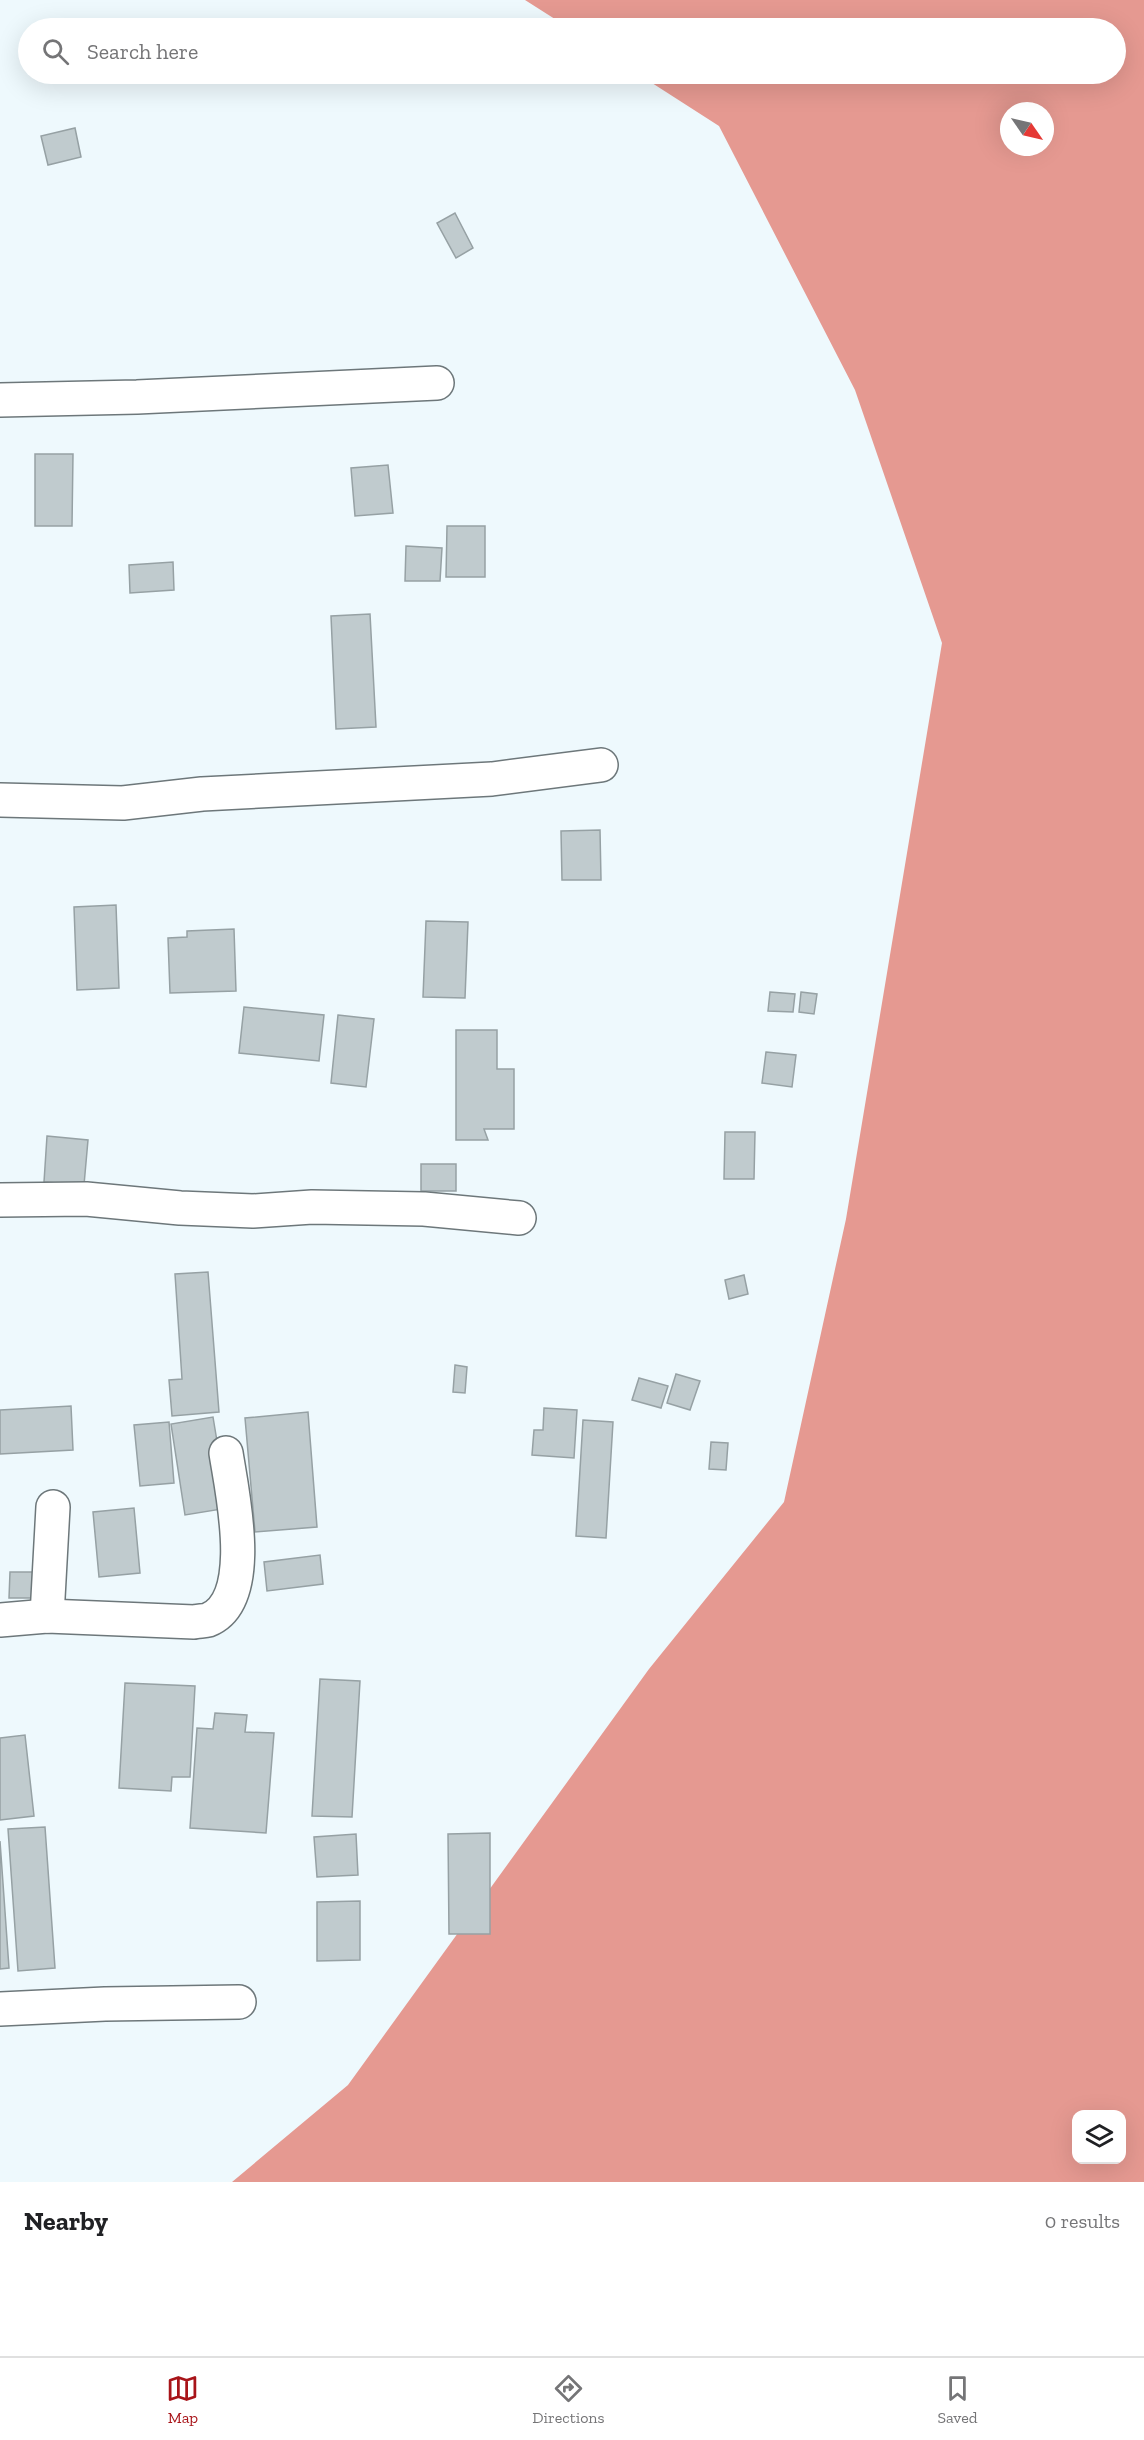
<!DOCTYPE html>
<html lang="en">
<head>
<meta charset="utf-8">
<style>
  :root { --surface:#fff; --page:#f6f6f6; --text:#202124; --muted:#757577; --line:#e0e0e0; --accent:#a81419 }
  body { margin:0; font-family:"Zilla Slab",serif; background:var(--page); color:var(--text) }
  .controls { position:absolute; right:18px; bottom:18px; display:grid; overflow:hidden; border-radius:12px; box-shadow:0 6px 24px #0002 }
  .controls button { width:54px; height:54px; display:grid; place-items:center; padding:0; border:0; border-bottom:2px solid var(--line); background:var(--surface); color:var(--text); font:30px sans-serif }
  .compass { position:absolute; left:1000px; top:102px; width:54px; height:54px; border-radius:50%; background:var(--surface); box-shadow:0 6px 24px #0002; rotate:124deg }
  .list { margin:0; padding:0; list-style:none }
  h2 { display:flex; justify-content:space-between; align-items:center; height:78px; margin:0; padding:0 24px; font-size:26px }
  h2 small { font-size:20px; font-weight:400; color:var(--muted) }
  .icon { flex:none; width:33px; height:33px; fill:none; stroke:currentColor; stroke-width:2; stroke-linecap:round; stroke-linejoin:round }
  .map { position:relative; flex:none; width:1144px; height:2182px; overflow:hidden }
  .search { position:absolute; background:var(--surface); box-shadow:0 6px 24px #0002; left:18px; right:18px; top:18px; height:66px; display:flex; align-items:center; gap:15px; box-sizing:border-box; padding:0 21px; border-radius:33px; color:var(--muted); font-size:22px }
  .sheet { height:174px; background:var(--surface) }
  nav { display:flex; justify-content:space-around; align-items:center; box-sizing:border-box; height:84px; border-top:2px solid var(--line); background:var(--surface); font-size:16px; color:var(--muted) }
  nav a { display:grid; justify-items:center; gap:3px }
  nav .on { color:var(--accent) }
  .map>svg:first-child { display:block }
</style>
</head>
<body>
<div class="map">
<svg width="1144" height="2182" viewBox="0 0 1144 2182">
  <rect width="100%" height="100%" fill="#eef9fd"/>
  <path fill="#e59991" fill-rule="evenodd" d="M 525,0 L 1144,0 L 1144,2182 L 232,2182 L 348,2085 L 649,1669 L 784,1502 L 846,1219 L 942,643 L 855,390 L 719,126 L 638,74 L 1116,74 L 1116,28 L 569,28 ZM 1009,111 L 1045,111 L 1045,147 L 1009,147 ZM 1076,2114 L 1122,2114 L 1122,2160 L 1076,2160 Z"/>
  <g fill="#c0cbce" stroke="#96a1a4" stroke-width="1.5">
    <path d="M 75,128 L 81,157 L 48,165 L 41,136 Z"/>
    <path d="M 455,213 L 473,248 L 456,258 L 437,223 Z"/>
    <path d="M 35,454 L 73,454 L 72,526 L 35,526 Z"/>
    <path d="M 388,465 L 393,513 L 355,516 L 351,468 Z"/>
    <path d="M 447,526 L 485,526 L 485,577 L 446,577 Z"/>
    <path d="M 406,546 L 442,548 L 440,581 L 405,581 Z"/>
    <path d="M 173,562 L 174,590 L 130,593 L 129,565 Z"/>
    <path d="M 370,614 L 376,727 L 336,729 L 331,616 Z"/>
    <path d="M 600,830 L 601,880 L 562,880 L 561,831 Z"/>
    <path d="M 116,905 L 119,988 L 77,990 L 74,907 Z"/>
    <path d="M 426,921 L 468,922 L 465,998 L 423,997 Z"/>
    <path d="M 234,929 L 236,991 L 170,993 L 168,938 L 187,937 L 187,931 Z"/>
    <path d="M 770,992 L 795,994 L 793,1012 L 768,1011 Z"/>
    <path d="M 801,992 L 817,994 L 814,1014 L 799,1012 Z"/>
    <path d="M 244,1007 L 324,1015 L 319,1061 L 239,1053 Z"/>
    <path d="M 338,1015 L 374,1019 L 366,1087 L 331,1083 Z"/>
    <path d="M 456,1030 L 497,1030 L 497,1069 L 514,1069 L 514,1129 L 484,1129 L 488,1140 L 456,1140 Z"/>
    <path d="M 766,1052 L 796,1055 L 792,1087 L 762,1083 Z"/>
    <path d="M 725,1132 L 755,1132 L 754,1179 L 724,1179 Z"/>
    <path d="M 47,1136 L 88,1140 L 84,1185 L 44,1182 Z"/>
    <rect x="421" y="1164" width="35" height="27"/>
    <path d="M 208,1272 L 219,1412 L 172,1416 L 169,1380 L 182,1379 L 175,1274 Z"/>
    <path d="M 744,1275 L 748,1294 L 729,1299 L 725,1280 Z"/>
    <path d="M 455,1365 L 467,1367 L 465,1393 L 453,1392 Z"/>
    <path d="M 676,1374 L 700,1381 L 690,1410 L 667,1403 Z"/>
    <path d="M 639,1378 L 668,1386 L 661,1408 L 632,1400 Z"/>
    <path d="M 71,1406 L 73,1450 L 0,1454 L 0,1410 Z"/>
    <path d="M 544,1408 L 577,1410 L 574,1458 L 532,1455 L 534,1430 L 543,1430 Z"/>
    <path d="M 308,1412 L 317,1527 L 255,1532 L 245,1418 Z"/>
    <path d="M 213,1417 L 228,1508 L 185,1515 L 171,1424 Z"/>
    <path d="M 583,1420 L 613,1422 L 606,1538 L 576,1536 Z"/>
    <path d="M 169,1422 L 174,1483 L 140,1486 L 134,1425 Z"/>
    <path d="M 711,1442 L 728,1443 L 726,1470 L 709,1469 Z"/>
    <path d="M 134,1508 L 140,1573 L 99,1577 L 93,1512 Z"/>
    <path d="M 320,1555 L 323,1584 L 267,1591 L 264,1562 Z"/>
    <path d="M 10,1572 L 37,1572 L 36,1598 L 9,1598 Z"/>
    <path d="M 320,1679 L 360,1681 L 352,1817 L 312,1816 Z"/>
    <path d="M 125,1683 L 195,1686 L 190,1777 L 172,1777 L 171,1791 L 119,1788 Z"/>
    <path d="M 215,1713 L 247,1715 L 245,1732 L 274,1733 L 266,1833 L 190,1828 L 197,1728 L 213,1729 Z"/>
    <path d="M 25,1735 L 34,1816 L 0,1820 L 0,1738 Z"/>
    <path d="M 45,1827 L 55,1968 L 18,1971 L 8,1829 Z"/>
    <path d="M 490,1833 L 490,1934 L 449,1934 L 448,1834 Z"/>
    <path d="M 356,1834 L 358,1875 L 317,1877 L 314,1837 Z"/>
    <path d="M 0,1841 L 9,1968 L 0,1969 Z"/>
    <path d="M 360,1901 L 360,1960 L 317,1961 L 317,1902 Z"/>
  </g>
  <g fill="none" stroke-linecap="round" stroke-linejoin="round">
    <defs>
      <g id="minor">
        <path d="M 0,400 L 137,397 L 437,383"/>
        <path d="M 0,800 L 123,803 L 202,794 L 492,779 L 601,765"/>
        <path d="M 0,1200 L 86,1199 L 180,1208 L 253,1211 L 312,1207 L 424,1209 L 519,1218"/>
        <path d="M 47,1616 L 53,1507"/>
        <path d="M 0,1620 L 47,1616 L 194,1622 C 198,1621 204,1621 208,1620 C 257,1600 232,1492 226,1453"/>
        <path d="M 0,2009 L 105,2004 L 239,2002"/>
      </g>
    </defs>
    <use href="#minor" stroke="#6d777a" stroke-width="36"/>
    <use href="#minor" stroke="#fff" stroke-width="33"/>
  </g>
</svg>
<div class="controls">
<button><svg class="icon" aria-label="layers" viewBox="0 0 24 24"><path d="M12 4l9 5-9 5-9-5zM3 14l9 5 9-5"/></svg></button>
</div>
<svg class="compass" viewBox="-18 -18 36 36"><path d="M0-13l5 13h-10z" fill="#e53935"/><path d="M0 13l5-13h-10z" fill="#757577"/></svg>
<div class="search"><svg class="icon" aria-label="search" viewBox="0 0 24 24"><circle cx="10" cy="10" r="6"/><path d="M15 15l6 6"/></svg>Search here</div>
</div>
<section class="sheet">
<h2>Nearby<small>0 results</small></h2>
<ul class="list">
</ul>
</section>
<nav>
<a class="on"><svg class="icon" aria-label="map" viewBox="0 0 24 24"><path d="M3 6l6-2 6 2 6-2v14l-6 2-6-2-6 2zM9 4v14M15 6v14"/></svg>Map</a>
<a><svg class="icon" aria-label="directions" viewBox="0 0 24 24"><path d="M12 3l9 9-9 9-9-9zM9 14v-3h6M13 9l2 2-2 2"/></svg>Directions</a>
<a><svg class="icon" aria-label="saved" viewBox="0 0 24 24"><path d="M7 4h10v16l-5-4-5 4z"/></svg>Saved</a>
</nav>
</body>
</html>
